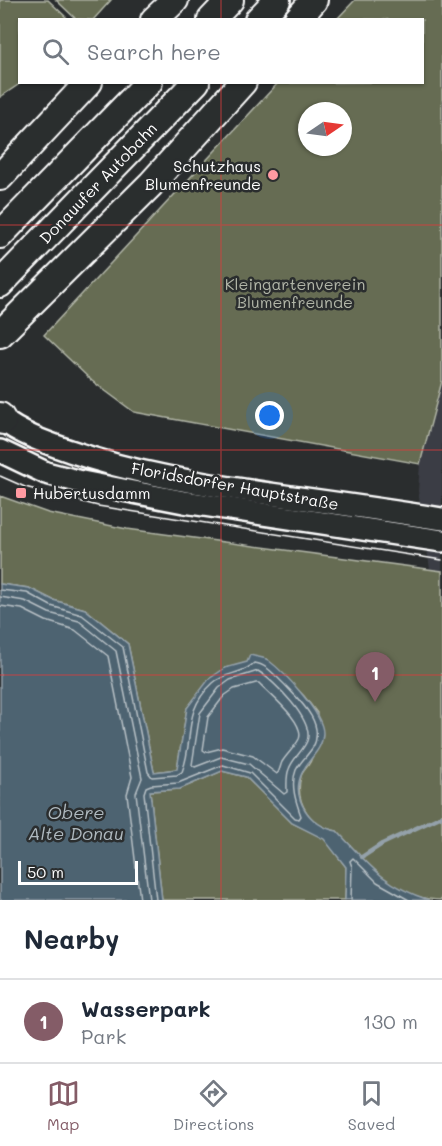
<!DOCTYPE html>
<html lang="en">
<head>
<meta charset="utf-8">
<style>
  :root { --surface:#fff; --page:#f6f6f7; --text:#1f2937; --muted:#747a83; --line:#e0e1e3; --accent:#845c67 }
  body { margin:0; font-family:Mali,sans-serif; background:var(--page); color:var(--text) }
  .compass { position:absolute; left:298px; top:102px; width:54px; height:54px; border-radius:50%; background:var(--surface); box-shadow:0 2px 4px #0004; rotate:77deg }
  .scale { position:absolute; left:18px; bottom:15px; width:120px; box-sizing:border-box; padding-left:6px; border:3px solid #fff; border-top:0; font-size:16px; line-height:21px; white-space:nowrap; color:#fff; -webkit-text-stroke:4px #2a2d2e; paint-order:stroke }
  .you { position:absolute; left:270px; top:416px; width:21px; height:21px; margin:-15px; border:4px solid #fff; border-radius:50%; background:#1a73e8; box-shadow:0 0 0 9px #1a73e833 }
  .badge { display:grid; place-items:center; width:39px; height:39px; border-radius:50%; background:var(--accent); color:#fff; font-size:20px; font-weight:700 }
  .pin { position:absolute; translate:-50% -50px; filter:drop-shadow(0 2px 3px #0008) }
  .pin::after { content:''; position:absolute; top:32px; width:21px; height:18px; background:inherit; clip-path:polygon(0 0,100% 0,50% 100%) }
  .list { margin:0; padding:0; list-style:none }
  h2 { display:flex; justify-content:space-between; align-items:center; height:78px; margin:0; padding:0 24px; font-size:26px }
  h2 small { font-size:20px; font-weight:400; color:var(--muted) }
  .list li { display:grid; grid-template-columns:39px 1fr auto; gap:18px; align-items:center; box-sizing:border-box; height:84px; padding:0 24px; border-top:2px solid var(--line) }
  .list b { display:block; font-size:22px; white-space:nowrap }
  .list p { margin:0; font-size:20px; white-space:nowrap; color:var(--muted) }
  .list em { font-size:20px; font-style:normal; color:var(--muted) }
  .icon { flex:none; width:33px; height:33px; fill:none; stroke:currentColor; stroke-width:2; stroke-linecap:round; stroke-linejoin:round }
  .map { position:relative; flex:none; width:442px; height:900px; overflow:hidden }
  .search { position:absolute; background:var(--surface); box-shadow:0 2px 4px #0004; left:18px; right:18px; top:18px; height:66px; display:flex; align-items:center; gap:15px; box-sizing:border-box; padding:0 21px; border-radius:0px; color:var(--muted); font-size:22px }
  .sheet { height:162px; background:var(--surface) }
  nav { display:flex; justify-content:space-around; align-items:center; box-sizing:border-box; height:84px; border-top:2px solid var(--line); background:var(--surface); font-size:16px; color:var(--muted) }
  nav a { display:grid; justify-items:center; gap:3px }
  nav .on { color:var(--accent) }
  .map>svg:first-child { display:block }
</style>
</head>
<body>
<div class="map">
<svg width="442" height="900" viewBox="0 0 442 900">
  <rect width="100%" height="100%" fill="#2a2d2e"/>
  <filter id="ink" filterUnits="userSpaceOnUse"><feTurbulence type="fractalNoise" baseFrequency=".0167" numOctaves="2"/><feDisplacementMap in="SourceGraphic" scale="12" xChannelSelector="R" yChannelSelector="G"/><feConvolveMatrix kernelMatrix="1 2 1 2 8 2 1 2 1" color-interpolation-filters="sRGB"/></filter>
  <g filter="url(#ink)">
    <path fill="#3b3d44" d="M 442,381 L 442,571 L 430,569 L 418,491 L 420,464 Z"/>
    <g fill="#666c52" stroke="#b2b6a8" stroke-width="1.5" fill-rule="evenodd">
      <path d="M 0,0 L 48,0 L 68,19 L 20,20 L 20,82 L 21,83 L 0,97 Z"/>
      <path d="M 56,0 L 111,0 L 93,20 L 76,19 Z"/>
      <path d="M 355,0 L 442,0 L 442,381 L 420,464 L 134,412 L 92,381 L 44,335 L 278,83 L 422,82 L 422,20 L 337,19 ZM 307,111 L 343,111 L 343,147 L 307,147 Z"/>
      <path d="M 0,496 L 48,513 L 127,529 L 442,571 L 442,900 C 395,900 367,863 337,831 C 311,827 294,803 301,776 C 303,770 309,766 311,760 C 316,749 315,726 317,713 L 304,696 L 266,659 L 225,668 L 187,708 L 177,769 L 154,772 L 128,644 L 85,609 L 53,600 L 29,588 L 0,584 Z"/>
      <path d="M 222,771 L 246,777 L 292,823 L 324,838 L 346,867 L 345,900 L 162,900 L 150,791 L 180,789 Z"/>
    </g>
    <path fill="#4d6371" stroke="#94a1aa" stroke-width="1.5" d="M 0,584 L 29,588 L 53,600 L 85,609 L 128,644 L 154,772 L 177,769 L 187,708 L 209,679 L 225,668 L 247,662 L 250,655 C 256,657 263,657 268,660 C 284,672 323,713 323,733 C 323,750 308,759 302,773 C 290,799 311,827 337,831 C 369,865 383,885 429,900 L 345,900 L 346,867 L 324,839 L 292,823 L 246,777 L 222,771 L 180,789 L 150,791 L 162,900 L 0,900 Z"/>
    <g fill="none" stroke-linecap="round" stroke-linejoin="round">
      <g stroke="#b8c1c6" stroke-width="1.5">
        <path d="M 0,590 L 27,593 L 51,606 L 82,615 L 123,647 L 148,772 L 152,777 L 177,775 L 182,772 C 195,739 181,712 213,683 C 225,672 244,674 254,663 C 267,664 275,676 284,684 C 299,700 326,723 313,747 C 308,755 300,762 296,770 C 290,785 296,802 301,816 L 299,819 L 295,818 L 250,773 L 223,765 L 178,783 L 151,785 L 146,787 L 144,793 L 156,900"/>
        <path d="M 0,597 L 25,601 L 49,613 L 79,621 L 116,651 L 142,778 L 136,793 L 149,900"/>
        <path d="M 0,606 L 22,609 L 46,621 L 75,630 L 108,656 L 132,777 L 127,794 L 140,900"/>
        <path d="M 258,671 C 274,681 315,721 307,741 C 303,751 293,758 289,769 C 286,776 287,784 287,792 L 284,794 L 249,764 L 221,757 L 195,767 L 192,765 L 200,713 L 219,688 L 230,680 Z"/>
        <path d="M 256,683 L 259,683 C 269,694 306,723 299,739 C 295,747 287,754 282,762 C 280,766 280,771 277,774 L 253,756 L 222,748 L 206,752 L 203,750 L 208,717 L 224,696 L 234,689 Z"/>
        <path d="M 351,900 L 352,867 L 350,861 L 353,858 L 377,882 L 409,900"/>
      </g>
      <path stroke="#94a1aa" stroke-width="4.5" d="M 362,857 L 382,844 L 442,816"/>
      <defs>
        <g id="primary">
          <path d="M 0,418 C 20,434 47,443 70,451 C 135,474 203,484 270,494 C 328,502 385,510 442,519"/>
          <path d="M 0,451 L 46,473 L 77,481 L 184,502 L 442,541"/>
        </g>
        <g id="motorway">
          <path d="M 154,20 L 175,0"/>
          <path d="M 211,20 L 230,0"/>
          <path d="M 258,20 L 277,0"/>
          <path d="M 297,20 L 314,0"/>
          <path d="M 0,177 L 89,82"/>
          <path d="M 0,235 L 149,82"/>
          <path d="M 0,284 L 196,82"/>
          <path d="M 0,334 L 151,184 L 243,82"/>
          <path d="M 0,416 L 3,421"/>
        </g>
      </defs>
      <use href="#primary" stroke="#fff" stroke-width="26"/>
      <use href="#motorway" stroke="#fff" stroke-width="30"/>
      <use href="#primary" stroke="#2a2d2e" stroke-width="21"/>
      <use href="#motorway" stroke="#2a2d2e" stroke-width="26"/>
      <path stroke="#fff" stroke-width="1.5" d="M 0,476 L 25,487 L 98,506 L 442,560"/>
    </g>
  </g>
  <path fill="none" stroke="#da3e3e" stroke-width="1.5" stroke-opacity="0.55" d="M 221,0 L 221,20M 221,82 L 221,900M 0,225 L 442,225M 0,450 L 442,450M 0,675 L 442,675"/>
  <g fill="#ff9aa2" stroke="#2a2d2e" stroke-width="2">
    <circle cx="273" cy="175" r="6"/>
    <rect x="15" y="487" width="12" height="12" rx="3"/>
  </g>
  <g text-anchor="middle" stroke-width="5" stroke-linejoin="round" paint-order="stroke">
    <g font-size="16" fill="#fff" stroke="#2a2d2e" text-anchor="end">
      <text x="261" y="172">Schutzhaus<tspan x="261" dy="18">Blumenfreunde</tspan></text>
      <text x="33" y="499" text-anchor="start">Hubertusdamm</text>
    </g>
    <g font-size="16" fill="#fff" stroke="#2a2d2e">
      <text transform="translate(98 183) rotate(-46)" y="6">Donauufer Autobahn</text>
      <text transform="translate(235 486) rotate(10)" y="6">Floridsdorfer Hauptstraße</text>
    </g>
    <g font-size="16" fill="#b2b6a8" stroke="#2a2d2e">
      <text x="295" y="290">Kleingartenverein<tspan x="295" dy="18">Blumenfreunde</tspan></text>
    </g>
    <g font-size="18" font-style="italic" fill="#afb9bf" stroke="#2a2d2e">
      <text x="76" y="819">Obere<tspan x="76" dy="21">Alte Donau</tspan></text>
    </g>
  </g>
</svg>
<svg class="compass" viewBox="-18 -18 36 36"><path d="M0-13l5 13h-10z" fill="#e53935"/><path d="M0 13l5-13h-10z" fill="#747a83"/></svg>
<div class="scale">50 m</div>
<div class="you"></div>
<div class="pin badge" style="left:375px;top:702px">1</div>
<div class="search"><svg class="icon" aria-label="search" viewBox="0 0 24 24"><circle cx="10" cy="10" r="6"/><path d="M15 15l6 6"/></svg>Search here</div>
</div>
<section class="sheet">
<h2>Nearby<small></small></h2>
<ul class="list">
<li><span class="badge">1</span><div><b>Wasserpark</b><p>Park</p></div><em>130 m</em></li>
</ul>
</section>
<nav>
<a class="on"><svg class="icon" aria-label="map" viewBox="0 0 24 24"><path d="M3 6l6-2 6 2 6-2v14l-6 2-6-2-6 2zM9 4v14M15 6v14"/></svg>Map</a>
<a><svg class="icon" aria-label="directions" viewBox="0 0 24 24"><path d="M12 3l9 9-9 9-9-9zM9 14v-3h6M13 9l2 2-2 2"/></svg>Directions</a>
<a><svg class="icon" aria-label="saved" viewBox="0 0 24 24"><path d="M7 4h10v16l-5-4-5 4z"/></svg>Saved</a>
</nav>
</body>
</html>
